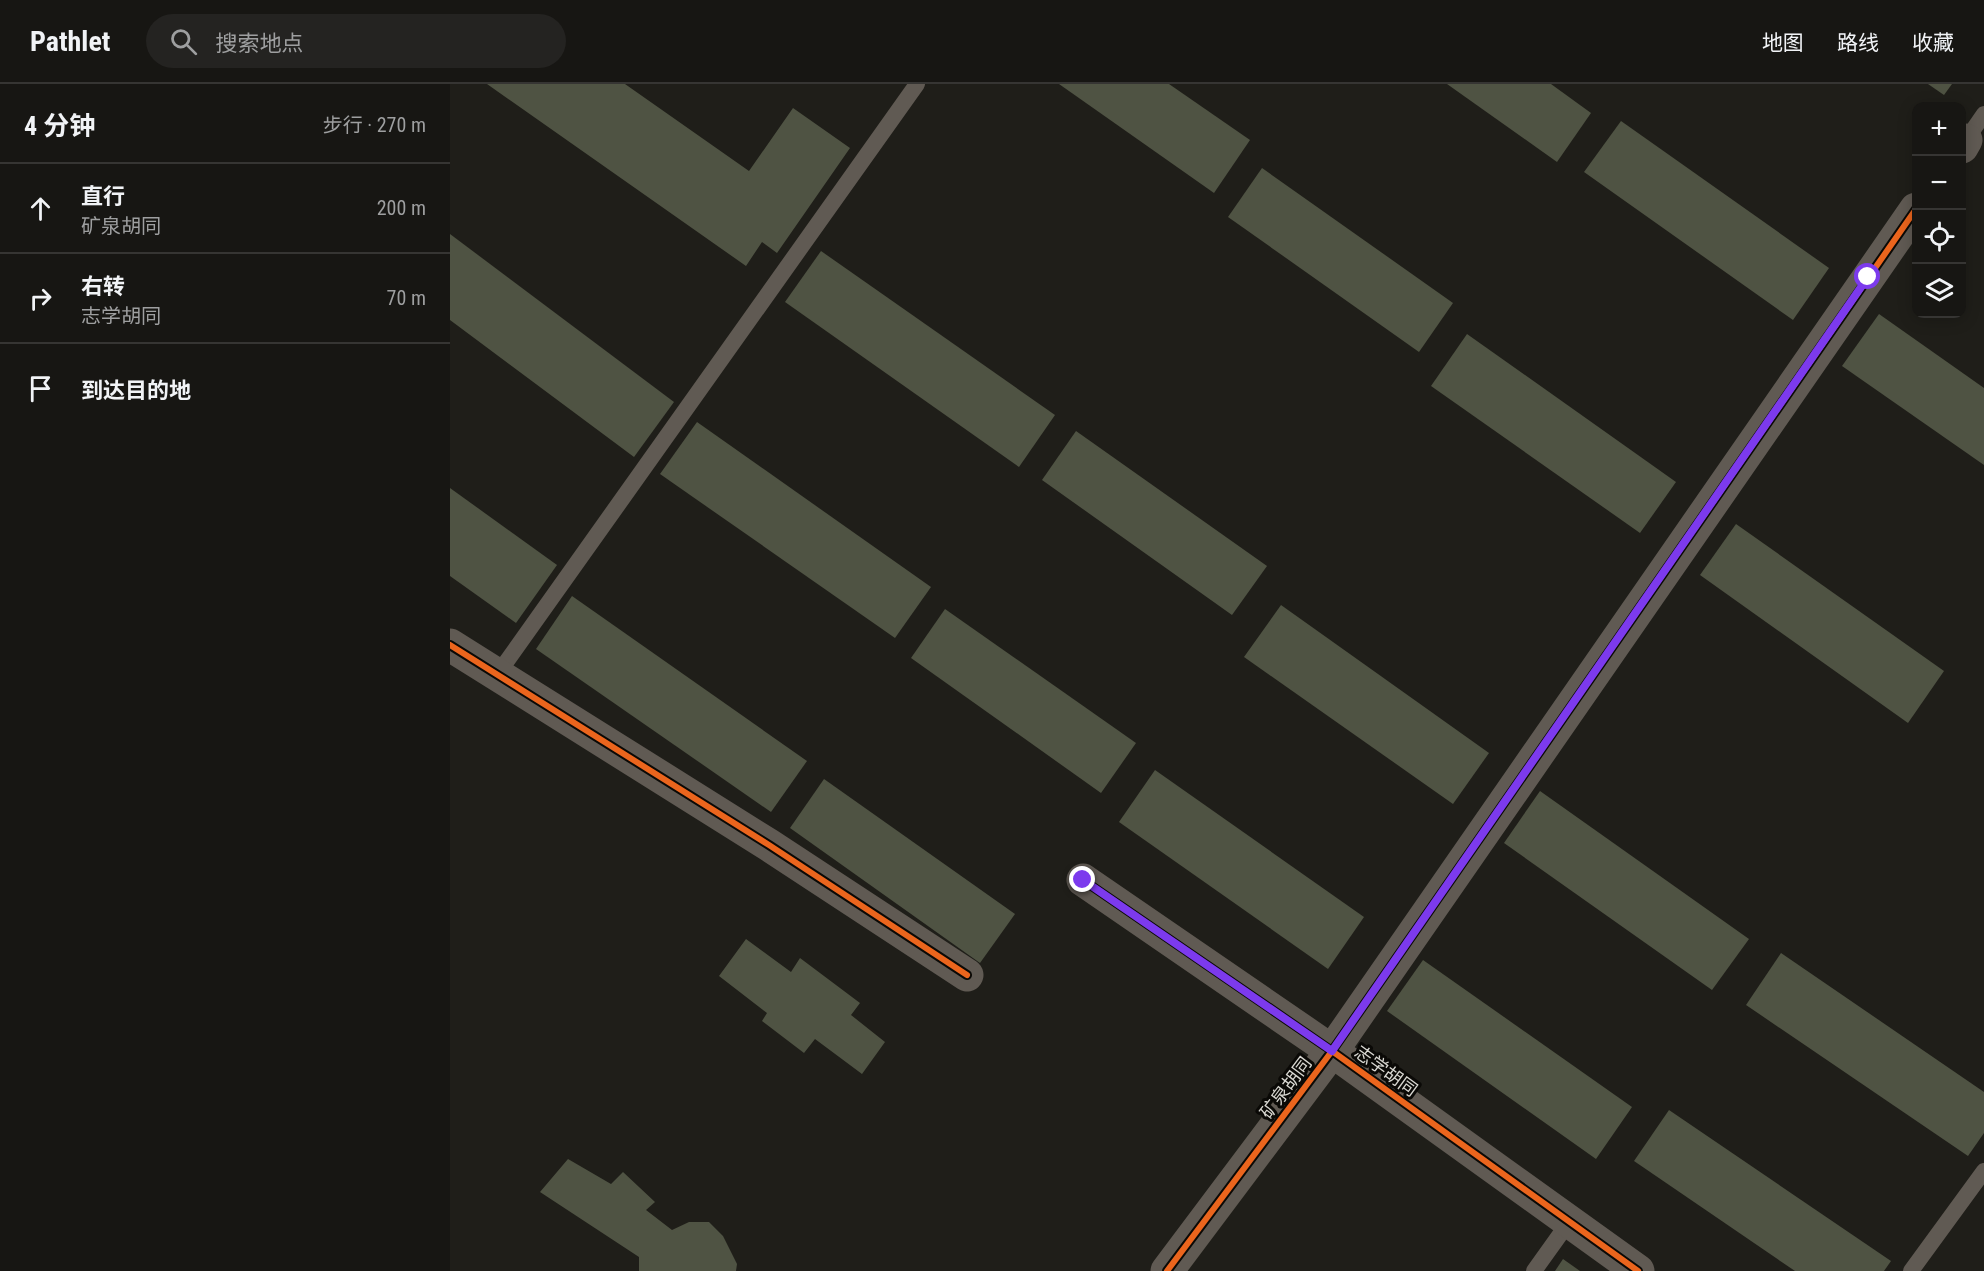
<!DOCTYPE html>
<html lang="zh">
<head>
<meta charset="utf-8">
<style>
  :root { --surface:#171613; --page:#242321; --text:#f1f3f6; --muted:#9e9fa0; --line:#363533 }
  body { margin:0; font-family:"Roboto Condensed","Noto Sans SC",sans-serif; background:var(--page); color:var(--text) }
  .controls { position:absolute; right:18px; top:18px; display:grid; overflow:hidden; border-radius:12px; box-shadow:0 3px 15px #0003 }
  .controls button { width:54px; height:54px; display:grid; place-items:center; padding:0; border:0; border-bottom:2px solid var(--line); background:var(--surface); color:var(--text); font:30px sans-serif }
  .stop { position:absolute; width:18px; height:18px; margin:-14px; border:4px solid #7c3aed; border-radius:50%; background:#fff }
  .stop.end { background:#7c3aed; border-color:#fff; box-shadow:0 2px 6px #0008 }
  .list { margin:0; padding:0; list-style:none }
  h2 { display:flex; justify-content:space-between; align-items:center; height:78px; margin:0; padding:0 24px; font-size:26px }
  h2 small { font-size:20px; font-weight:400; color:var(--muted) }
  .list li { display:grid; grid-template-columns:39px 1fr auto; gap:18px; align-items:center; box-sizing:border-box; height:90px; padding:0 24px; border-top:2px solid var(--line) }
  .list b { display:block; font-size:22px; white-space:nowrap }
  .list p { margin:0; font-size:20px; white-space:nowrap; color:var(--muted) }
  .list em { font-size:20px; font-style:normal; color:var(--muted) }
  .icon { flex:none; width:33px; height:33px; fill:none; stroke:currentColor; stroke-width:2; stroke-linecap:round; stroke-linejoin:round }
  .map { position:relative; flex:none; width:1534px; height:1187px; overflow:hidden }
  header { display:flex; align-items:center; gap:36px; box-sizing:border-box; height:84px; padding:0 30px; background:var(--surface); border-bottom:2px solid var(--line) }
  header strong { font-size:28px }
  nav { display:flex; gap:33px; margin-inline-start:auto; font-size:21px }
  .search { width:420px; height:54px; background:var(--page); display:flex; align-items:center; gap:15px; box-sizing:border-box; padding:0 21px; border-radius:33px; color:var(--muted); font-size:22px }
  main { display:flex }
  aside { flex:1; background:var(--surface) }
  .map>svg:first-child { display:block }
</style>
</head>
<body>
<header>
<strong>Pathlet</strong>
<div class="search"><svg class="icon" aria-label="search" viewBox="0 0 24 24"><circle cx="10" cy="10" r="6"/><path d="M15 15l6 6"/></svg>搜索地点</div>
<nav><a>地图</a><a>路线</a><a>收藏</a></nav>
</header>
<main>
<aside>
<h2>4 分钟<small>步行 · 270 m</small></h2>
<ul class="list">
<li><svg class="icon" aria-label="ahead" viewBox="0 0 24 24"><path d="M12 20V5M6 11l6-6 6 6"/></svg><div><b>直行</b><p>矿泉胡同</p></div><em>200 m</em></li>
<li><svg class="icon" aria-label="right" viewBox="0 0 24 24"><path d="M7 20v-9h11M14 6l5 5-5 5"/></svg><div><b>右转</b><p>志学胡同</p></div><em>70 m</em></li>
<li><svg class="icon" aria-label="arrive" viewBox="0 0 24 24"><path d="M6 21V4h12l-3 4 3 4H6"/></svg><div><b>到达目的地</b></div></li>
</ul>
</aside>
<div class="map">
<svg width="1534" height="1187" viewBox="0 0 1534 1187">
  <rect width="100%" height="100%" fill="#1f1e19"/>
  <g fill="#4f5343">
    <path d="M 37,0 L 175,0 L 299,87 L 343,24 L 400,64 L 327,169 L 312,158 L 296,182 Z"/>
    <path d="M 609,0 L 719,0 L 800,56 L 764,109 Z"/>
    <path d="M 997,0 L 1101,0 L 1141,29 L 1107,78 Z"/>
    <path d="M 1478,0 L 1502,0 L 1494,11 Z"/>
    <path d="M 1171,37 L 1379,184 L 1343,236 L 1134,88 Z"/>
    <path d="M 812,84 L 1003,219 L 969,268 L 778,133 Z"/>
    <path d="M 0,150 L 224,318 L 184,373 L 0,236 Z"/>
    <path d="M 371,167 L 605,331 L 569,383 L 335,218 Z"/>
    <path d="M 1429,230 L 1534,304 L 1534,381 L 1392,282 Z"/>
    <path d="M 1017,250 L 1226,398 L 1190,449 L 981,302 Z"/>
    <path d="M 247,338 L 481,503 L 445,554 L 210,390 Z"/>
    <path d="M 626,347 L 817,482 L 782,531 L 592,396 Z"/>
    <path d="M 0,404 L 107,481 L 66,539 L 0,492 Z"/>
    <path d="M 1286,440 L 1494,587 L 1458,639 L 1250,491 Z"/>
    <path d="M 122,512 L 357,677 L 321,728 L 86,565 Z"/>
    <path d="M 831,521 L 1039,669 L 1003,720 L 794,573 Z"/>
    <path d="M 495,525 L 686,659 L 651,709 L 461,574 Z"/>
    <path d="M 705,686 L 914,833 L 878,885 L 669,738 Z"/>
    <path d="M 374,695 L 565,830 L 530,879 L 340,744 Z"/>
    <path d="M 1090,707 L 1299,855 L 1262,906 L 1054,759 Z"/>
    <path d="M 296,855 L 341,888 L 350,874 L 410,919 L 401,931 L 435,958 L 412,990 L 365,955 L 354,969 L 312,937 L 317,929 L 269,892 Z"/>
    <path d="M 1331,869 L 1534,1008 L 1534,1049 L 1518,1072 L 1296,921 Z"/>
    <path d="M 973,876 L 1182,1023 L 1146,1075 L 937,927 Z"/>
    <path d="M 1219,1026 L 1441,1177 L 1434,1187 L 1345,1187 L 1184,1077 Z"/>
    <path d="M 118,1075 L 161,1100 L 173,1088 L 205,1118 L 196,1126 L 222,1146 L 239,1138 L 259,1138 L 273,1152 L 287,1180 L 286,1187 L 189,1187 L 189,1173 L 90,1108 Z"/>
    <path d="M 1113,1175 L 1130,1187 L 1105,1187 Z"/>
  </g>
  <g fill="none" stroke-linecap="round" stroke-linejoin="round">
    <g stroke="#605a53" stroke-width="16">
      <path d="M 1516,56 L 1534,30"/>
      <path d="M 47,591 L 467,0"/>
      <path d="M 1084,1187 L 1119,1138"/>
      <path d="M 1461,1187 L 1534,1087"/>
    </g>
    <g stroke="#605a53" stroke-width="33">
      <path d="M 1512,63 L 1516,56"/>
      <path d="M 0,561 L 319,761 L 517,891"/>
      <path d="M 633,796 L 882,967 L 1188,1187"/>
      <path d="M 717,1187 L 882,967 L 1466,125"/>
    </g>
    <defs>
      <g id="cycleway">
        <path d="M 0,561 L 319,761 L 517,891"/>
        <path d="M 633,796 L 882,967 L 1188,1187"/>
        <path d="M 717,1187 L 882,967 L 1466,125"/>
      </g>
    </defs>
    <use href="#cycleway" stroke="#0a0906" stroke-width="10"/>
    <use href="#cycleway" stroke="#eb651d" stroke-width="6"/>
  </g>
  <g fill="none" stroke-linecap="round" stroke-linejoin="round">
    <path stroke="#7c3aed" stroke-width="8" d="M 633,796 L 882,967 L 1418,193"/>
  </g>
  <g text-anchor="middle" stroke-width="6" stroke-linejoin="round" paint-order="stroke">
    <g font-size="18" fill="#d9d8d2" stroke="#0a0906">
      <text transform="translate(936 987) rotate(36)" y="6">志学胡同</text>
      <text transform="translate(836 1004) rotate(-53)" y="6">矿泉胡同</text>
    </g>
  </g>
</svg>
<div class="controls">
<button>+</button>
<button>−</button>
<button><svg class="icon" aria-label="locate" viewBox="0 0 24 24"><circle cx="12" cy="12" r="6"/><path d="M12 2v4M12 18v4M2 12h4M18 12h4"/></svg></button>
<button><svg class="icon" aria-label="layers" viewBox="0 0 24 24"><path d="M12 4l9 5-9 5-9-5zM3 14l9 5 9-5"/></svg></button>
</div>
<div class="stop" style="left:1418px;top:193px"></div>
<div class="stop end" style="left:633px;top:796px"></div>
</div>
</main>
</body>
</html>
